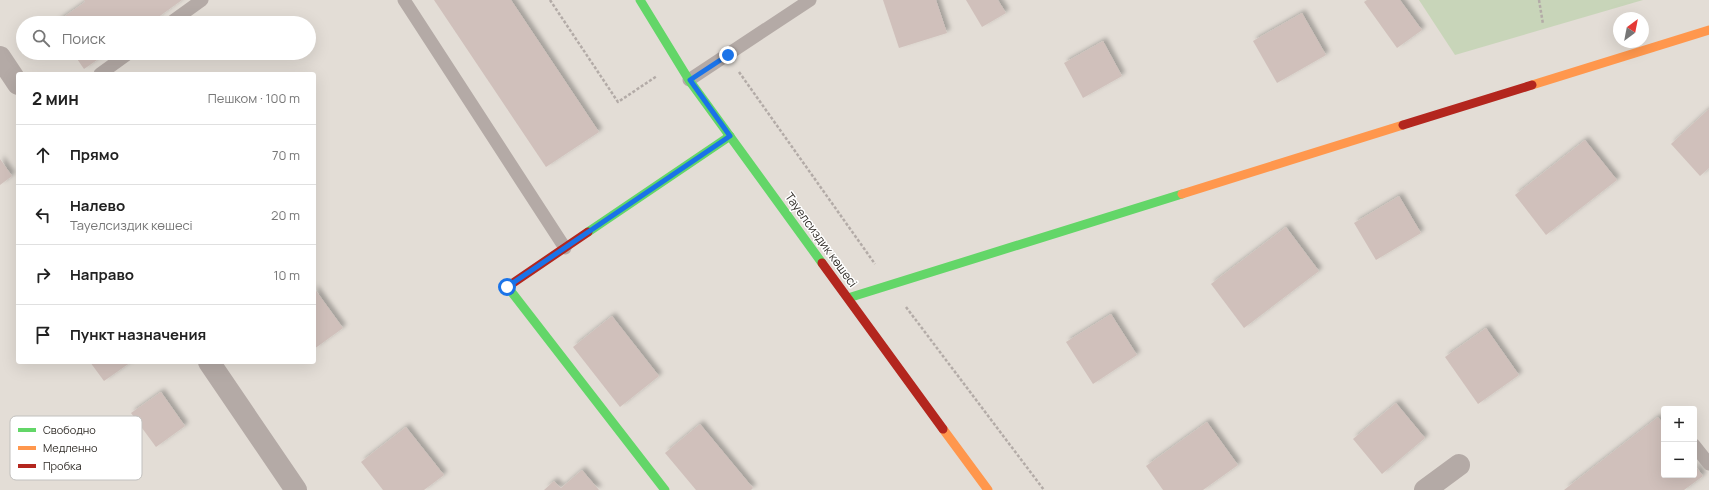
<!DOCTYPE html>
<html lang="ru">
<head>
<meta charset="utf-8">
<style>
  :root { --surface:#fff; --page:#f2f2f2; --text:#222; --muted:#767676; --line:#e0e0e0 }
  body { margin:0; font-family:Manrope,sans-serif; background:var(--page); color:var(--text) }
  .controls { position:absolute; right:12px; bottom:12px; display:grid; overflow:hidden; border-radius:4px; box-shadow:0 4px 16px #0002 }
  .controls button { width:36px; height:36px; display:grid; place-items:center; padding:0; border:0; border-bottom:1px solid var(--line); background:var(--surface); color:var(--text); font:20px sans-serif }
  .compass { position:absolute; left:1613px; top:12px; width:36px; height:36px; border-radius:50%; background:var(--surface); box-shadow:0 4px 16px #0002; rotate:32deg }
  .stop { position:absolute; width:12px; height:12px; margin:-9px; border:3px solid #1a73e8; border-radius:50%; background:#fff }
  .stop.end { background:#1a73e8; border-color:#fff; box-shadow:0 1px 4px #0008 }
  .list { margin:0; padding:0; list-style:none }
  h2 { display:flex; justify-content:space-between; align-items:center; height:52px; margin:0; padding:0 16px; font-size:17px }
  h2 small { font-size:13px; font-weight:400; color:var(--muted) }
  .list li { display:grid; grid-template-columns:26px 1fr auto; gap:12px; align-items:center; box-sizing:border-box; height:60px; padding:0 16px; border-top:1px solid var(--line) }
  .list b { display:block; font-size:15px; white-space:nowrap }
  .list p { margin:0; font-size:13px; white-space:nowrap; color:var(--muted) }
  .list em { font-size:13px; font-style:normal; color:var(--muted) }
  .icon { flex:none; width:22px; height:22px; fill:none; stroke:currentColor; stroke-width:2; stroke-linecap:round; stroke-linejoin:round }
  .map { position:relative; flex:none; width:1709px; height:490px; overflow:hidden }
  .search { position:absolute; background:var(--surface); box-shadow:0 4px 16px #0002; left:16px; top:16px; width:300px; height:44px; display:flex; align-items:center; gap:10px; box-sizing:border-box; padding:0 14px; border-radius:22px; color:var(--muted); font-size:15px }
  .panel { position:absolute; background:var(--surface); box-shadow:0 4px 16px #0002; left:16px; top:72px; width:300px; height:292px; border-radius:4px }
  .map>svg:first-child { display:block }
</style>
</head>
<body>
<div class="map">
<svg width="1709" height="490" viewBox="0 0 1709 490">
  <defs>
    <filter id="shadow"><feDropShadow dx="3.5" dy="-3.5" stdDeviation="2" flood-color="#0004"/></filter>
  </defs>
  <rect width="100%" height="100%" fill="#e3ddd6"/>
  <path fill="#c8d5b9" d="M 1419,0 L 1643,0 L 1455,55 Z"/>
  <g fill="#d0c0bb" filter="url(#shadow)">
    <path d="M 84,0 L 182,0 L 150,23 L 55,23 L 85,2 Z"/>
    <path d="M 434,0 L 511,0 L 599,132 L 546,167 Z"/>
    <path d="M 883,0 L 936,0 L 947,33 L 899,48 Z"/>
    <path d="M 966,0 L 998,0 L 1006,13 L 982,27 Z"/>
    <path d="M 1367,0 L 1400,0 L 1422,30 L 1397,48 L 1364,2 Z"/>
    <path d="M 1302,13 L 1326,55 L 1277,83 L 1253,41 Z"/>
    <path d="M 1103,41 L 1122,76 L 1083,98 L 1064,63 Z"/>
    <path d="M 73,53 L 107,53 L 84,69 Z"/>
    <path d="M 1709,109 L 1709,168 L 1700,176 L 1671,144 Z"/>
    <path d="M 1585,140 L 1617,180 L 1546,235 L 1515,195 Z"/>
    <path d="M 0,159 L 12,176 L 0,185 Z"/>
    <path d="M 1399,196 L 1421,233 L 1376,260 L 1354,223 Z"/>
    <path d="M 1286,227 L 1319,271 L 1244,328 L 1211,284 Z"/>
    <path d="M 314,288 L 343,328 L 314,349 Z"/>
    <path d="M 1111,314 L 1137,355 L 1093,384 L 1066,342 Z"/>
    <path d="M 612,316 L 659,376 L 620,407 L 573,347 Z"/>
    <path d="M 1486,328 L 1519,375 L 1478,404 L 1445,357 Z"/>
    <path d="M 90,362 L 131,362 L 104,381 Z"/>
    <path d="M 161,392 L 185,426 L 156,447 L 131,413 Z"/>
    <path d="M 1396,403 L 1425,438 L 1382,474 L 1353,439 Z"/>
    <path d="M 1658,417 L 1664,425 L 1664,475 L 1694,475 L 1694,464 L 1703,476 L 1684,490 L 1564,490 Z"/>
    <path d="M 1207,422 L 1238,465 L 1203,490 L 1163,490 L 1146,466 Z"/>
    <path d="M 700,424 L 753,488 L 751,490 L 696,490 L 665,453 Z"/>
    <path d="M 406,427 L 444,475 L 424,490 L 383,490 L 361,462 Z"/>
    <path d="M 582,470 L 599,490 L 544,490 L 554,481 L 561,488 Z"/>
  </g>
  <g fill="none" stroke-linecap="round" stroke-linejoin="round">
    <g stroke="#b3aba7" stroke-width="2.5" stroke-dasharray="3 2" stroke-linecap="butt">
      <path d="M 550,0 L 618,102 L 657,76"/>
      <path d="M 1539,0 L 1543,24"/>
      <path d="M 739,72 L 875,264"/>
      <path d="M 906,307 L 1044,490"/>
    </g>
    <g stroke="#b4aaa6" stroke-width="13">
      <path d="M 404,0 L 565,248"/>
      <path d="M 170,23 L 202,0"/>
      <path d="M 100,74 L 129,53"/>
      <path d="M 689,80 L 810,0"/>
      <path d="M 1694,445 L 1709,464"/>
    </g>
    <g stroke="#b4aaa6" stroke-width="22">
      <path d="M 0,57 L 18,84"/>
      <path d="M 209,362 L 296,490"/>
      <path d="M 1425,490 L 1459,465"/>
    </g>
    <g stroke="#63d668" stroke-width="9">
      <path d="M 640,0 L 689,80 L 822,263"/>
      <path d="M 588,232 L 730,136"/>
      <path d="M 510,290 L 665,490"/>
      <path d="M 848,298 L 1182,194"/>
    </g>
    <g stroke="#ff974d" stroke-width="9">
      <path d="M 1532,85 L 1709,30"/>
      <path d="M 1182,194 L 1403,125"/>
      <path d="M 943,429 L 988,490"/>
    </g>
    <g stroke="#b3261e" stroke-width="9">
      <path d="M 1403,125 L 1532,85"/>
      <path d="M 822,263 L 943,429"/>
      <path d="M 510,290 L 507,287 L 588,232"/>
    </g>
  </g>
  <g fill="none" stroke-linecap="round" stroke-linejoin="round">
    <path stroke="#1a73e8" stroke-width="5" d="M 507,287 L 730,136 L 690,80 L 728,55"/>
  </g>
  <g text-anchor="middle" stroke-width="3" stroke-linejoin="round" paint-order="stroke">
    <g font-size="12" fill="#312d28" stroke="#fff">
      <text transform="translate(821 240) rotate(54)" y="4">Тауелсиздик көшесі</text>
    </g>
  </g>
  <rect x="10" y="416" width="132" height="64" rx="6" fill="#fff" stroke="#c1c0be" stroke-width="1"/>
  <rect x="18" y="428" width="18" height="4" fill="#63d668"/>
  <rect x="18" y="446" width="18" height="4" fill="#ff974d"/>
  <rect x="18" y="464" width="18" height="4" fill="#b3261e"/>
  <g font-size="11" fill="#312d28">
    <text x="43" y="434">Свободно</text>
    <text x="43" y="452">Медленно</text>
    <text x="43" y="470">Пробка</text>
  </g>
</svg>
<div class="controls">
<button>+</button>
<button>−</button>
</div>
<svg class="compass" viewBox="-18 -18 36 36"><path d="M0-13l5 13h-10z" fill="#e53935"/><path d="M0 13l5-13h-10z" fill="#767676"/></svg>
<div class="stop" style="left:507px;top:287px"></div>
<div class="stop end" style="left:728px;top:55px"></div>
<div class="search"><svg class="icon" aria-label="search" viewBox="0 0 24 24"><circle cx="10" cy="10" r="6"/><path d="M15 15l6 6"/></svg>Поиск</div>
<section class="panel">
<h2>2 мин<small>Пешком · 100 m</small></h2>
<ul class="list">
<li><svg class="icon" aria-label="ahead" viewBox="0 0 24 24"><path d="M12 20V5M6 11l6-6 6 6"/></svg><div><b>Прямо</b></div><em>70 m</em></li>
<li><svg class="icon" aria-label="left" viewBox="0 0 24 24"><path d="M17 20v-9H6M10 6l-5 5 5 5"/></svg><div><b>Налево</b><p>Тауелсиздик көшесі</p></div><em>20 m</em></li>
<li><svg class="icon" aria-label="right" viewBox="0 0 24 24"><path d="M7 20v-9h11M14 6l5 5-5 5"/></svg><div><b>Направо</b></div><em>10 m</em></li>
<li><svg class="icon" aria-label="arrive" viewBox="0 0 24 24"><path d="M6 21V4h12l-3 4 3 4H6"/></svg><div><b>Пункт назначения</b></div></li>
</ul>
</section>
</div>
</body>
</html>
